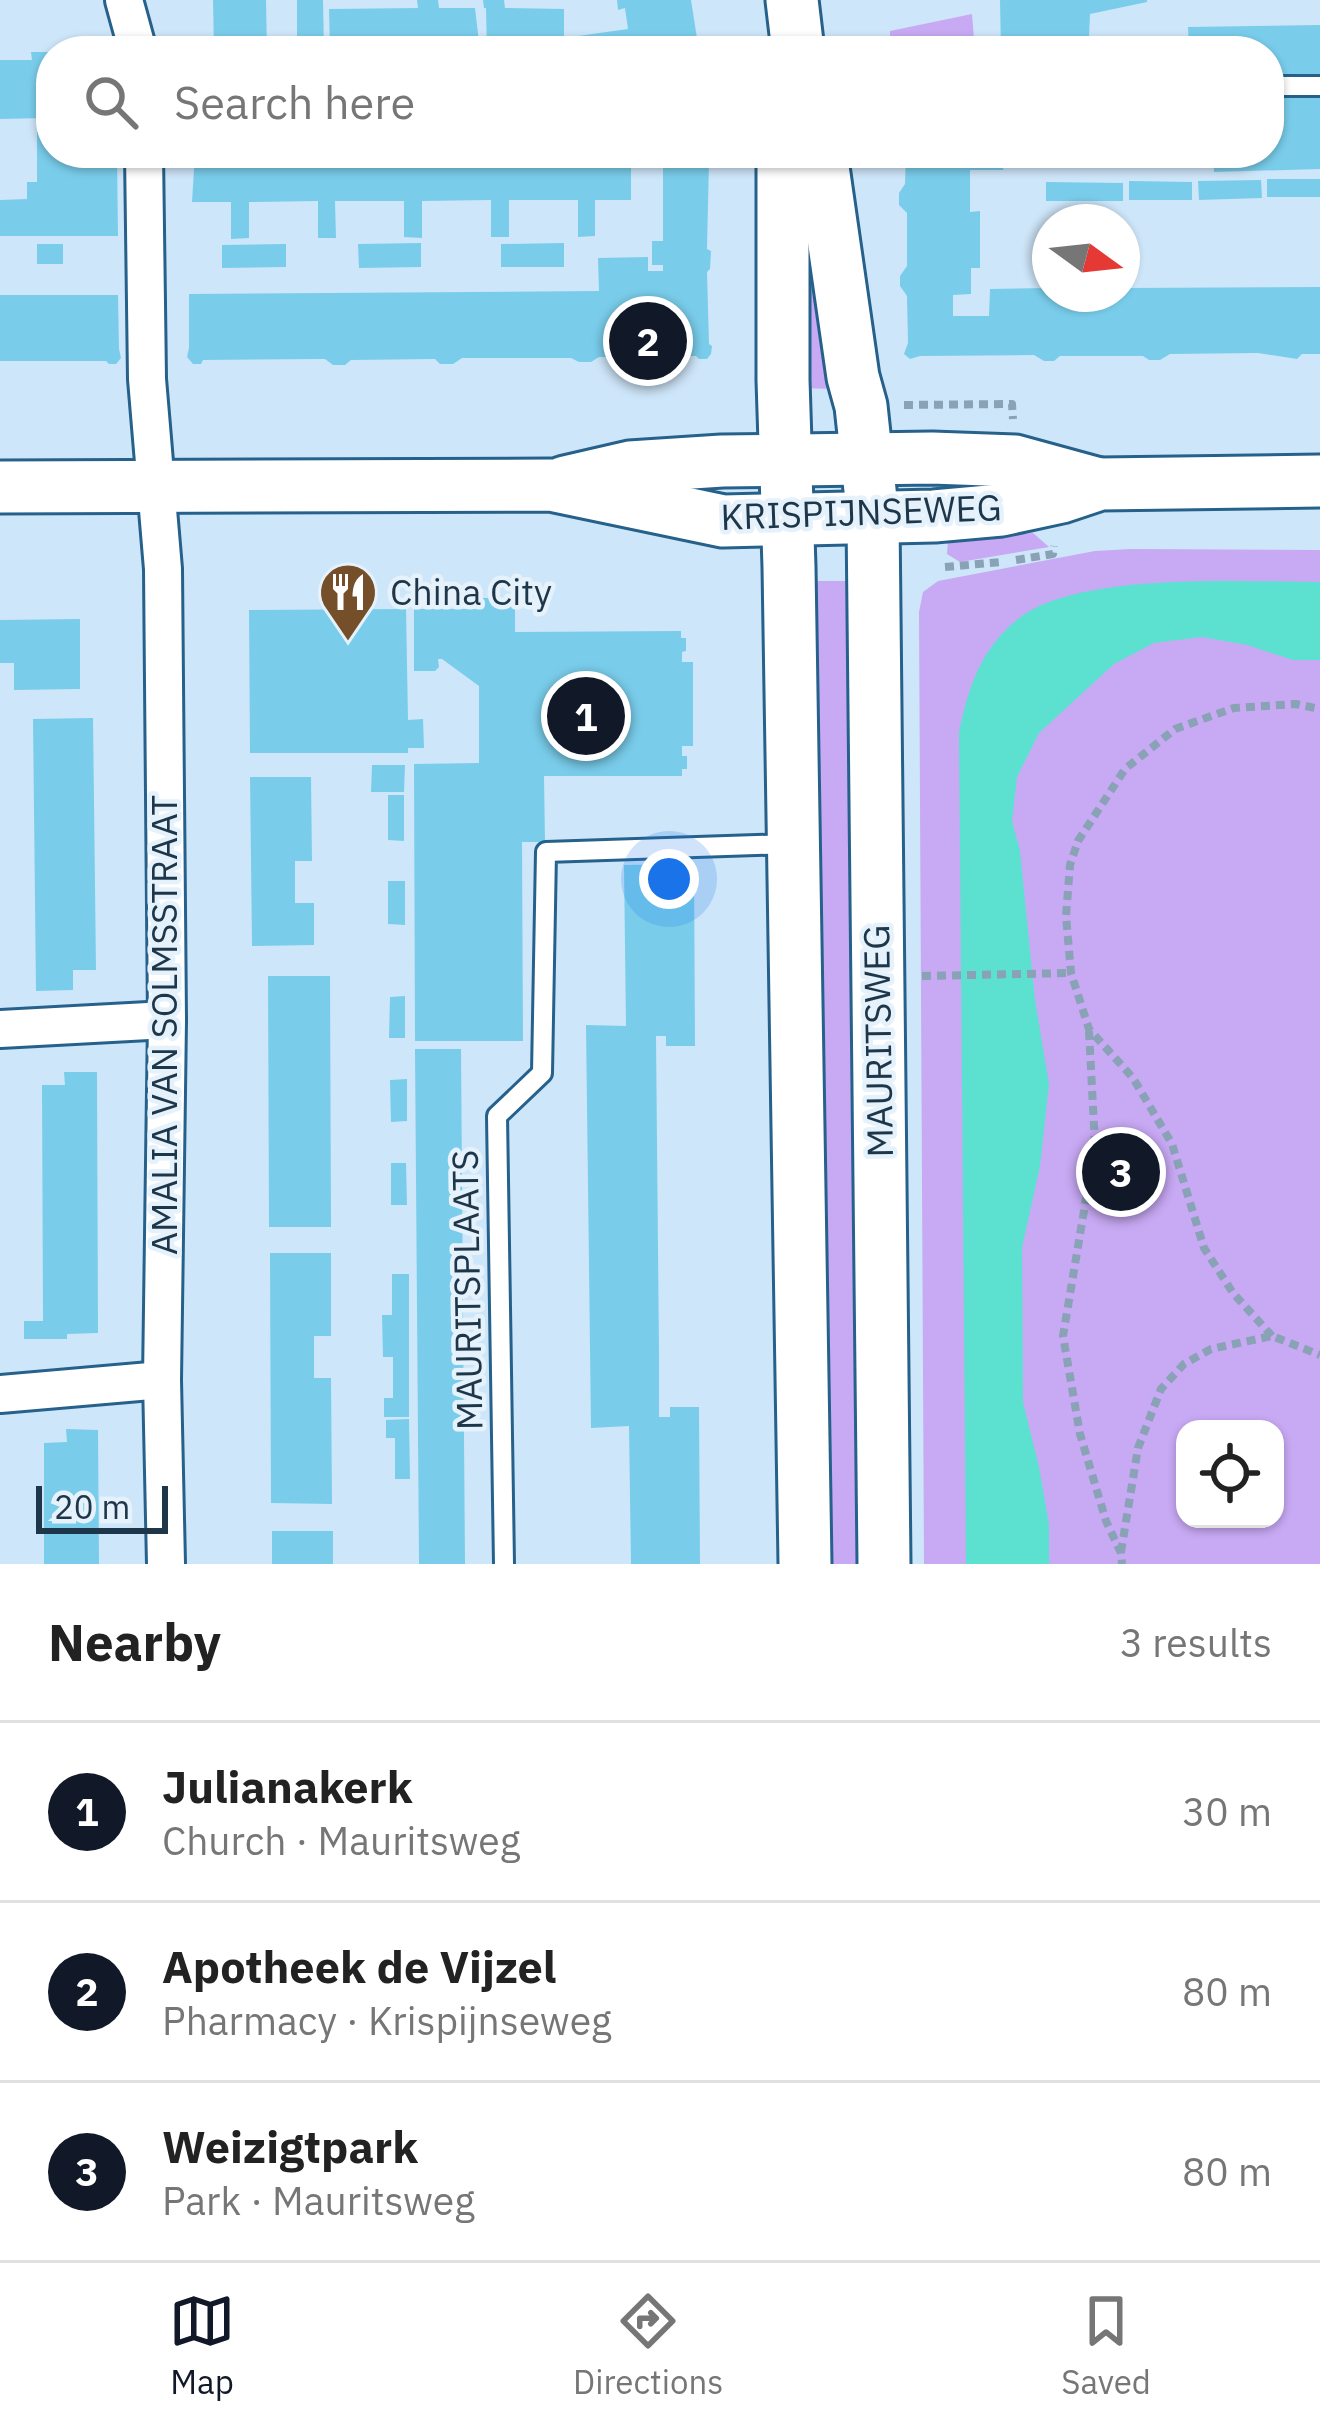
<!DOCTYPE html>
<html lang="en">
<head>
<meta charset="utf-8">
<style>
  :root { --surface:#fff; --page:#f6f6f6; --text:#222; --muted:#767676; --line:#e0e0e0; --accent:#111827 }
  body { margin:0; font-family:"IBM Plex Sans",sans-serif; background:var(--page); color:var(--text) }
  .controls { position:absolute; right:36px; bottom:36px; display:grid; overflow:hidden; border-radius:24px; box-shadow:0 3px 9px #0004 }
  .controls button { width:108px; height:108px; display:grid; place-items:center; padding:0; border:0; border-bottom:3px solid var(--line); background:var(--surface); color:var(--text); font:60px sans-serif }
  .compass { position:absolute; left:1032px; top:204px; width:108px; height:108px; border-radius:50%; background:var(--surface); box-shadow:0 3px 9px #0004; rotate:105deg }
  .scale { position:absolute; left:36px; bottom:30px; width:132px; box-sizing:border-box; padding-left:12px; border:6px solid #1d3649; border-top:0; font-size:33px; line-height:42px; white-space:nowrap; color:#1d3649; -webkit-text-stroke:9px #e5f1fb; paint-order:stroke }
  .you { position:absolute; left:669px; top:879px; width:42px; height:42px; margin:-30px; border:9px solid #fff; border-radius:50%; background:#1a73e8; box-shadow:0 0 0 18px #1a73e833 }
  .badge { display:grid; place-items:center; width:78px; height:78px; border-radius:50%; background:var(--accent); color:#fff; font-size:39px; font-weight:700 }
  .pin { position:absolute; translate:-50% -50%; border:6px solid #fff; box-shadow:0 3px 12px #0006 }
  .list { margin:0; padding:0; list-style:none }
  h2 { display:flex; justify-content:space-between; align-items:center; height:156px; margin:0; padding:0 48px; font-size:51px }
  h2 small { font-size:39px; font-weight:400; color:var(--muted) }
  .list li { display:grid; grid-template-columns:78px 1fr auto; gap:36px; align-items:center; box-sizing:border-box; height:180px; padding:0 48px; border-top:3px solid var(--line) }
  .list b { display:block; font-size:45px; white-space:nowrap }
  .list p { margin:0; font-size:39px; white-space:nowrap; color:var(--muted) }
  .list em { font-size:39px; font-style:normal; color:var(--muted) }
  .icon { flex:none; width:66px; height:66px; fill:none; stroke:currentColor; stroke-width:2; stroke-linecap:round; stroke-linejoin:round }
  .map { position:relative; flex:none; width:1320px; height:1564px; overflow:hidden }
  .search { position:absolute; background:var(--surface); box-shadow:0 3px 9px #0004; left:36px; right:36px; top:36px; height:132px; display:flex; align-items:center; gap:30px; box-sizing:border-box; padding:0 42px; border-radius:48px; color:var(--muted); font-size:45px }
  .sheet { height:696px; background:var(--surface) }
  nav { display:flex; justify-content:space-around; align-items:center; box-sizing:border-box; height:168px; border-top:3px solid var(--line); background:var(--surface); font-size:33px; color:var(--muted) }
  nav a { display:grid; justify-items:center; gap:6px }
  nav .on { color:var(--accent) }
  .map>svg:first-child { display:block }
</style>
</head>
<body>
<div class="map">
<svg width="1320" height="1564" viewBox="0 0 1320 1564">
  <rect width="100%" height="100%" fill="#cee6f9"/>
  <g fill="#c8a9f4" fill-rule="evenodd">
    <path d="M 972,14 L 975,51 L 890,51 L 890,31 Z"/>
    <path d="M 796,153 L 839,389 L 794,388 Z"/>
    <path d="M 1033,533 L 1049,547 L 960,562 L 947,554 L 948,541 Z"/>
    <path d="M 1131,549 L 1320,550 L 1320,1564 L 924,1564 L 919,612 L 923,592 L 938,581 L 1095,551 ZM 1185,1429 L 1275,1429 L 1275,1519 L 1185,1519 Z"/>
    <path d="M 811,581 L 863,581 L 874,1564 L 820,1564 Z"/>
  </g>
  <path fill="#5ce1d0" d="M 1320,582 L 1320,660 L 1293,660 L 1247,645 L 1202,637 L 1154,643 L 1114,664 L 1039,733 L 1017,777 L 1012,821 L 1020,851 L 1035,1000 L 1049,1084 L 1040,1166 L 1022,1248 L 1023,1402 L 1039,1467 L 1049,1525 L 1049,1564 L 966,1564 L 959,732 C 969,686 980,650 1018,619 C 1078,571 1243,582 1320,582 Z"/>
  <g fill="#79cdeb">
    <path d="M 213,0 L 266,0 L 267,51 L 214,49 Z"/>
    <path d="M 297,0 L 323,0 L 324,51 L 297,51 Z"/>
    <path d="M 417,0 L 438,0 L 439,8 L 475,8 L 480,51 L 330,51 L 329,9 L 418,8 Z"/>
    <path d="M 483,0 L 504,0 L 505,8 L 564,9 L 564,51 L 487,51 L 486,8 L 484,8 Z"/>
    <path d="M 617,0 L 691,0 L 699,51 L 571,51 L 571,37 L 628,29 L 625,8 L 618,10 Z"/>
    <path d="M 1000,0 L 1147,0 L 1147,2 L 1090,14 L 1089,37 L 1060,38 L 1060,51 L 1001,51 Z"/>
    <path d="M 1320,25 L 1320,77 L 1269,78 L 1269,51 L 1189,51 L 1188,27 Z"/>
    <path d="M 1185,38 L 1185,51 L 1156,51 L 1155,39 Z"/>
    <path d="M 31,52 L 51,52 L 51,153 L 117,153 L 118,236 L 0,236 L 0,200 L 27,199 L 27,182 L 37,182 L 37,132 L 44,131 L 44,118 L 0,119 L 0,60 L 32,60 Z"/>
    <path d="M 1320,96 L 1320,169 L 1214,172 L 1213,153 L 1269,153 L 1269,98 Z"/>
    <path d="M 195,153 L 631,153 L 631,200 L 595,200 L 595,236 L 578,237 L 578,200 L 509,200 L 509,237 L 491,237 L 491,200 L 422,201 L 422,238 L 404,237 L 404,201 L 335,201 L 336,238 L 318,238 L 318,201 L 249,202 L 249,238 L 231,239 L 231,202 L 192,202 Z"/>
    <path d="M 663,153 L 707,153 L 709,160 L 707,249 L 711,251 L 710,269 L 707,272 L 709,344 L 712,346 L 711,354 L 707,359 L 699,359 L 696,356 L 667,356 L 636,362 L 631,357 L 599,357 L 591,362 L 579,362 L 571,358 L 462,358 L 453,364 L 440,364 L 435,359 L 351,360 L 345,365 L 333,365 L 325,359 L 203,360 L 201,364 L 193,364 L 187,357 L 189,348 L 189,294 L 599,291 L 598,258 L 648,257 L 648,271 L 663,271 L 663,265 L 652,265 L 652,241 L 663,241 Z"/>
    <path d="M 906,153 L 1030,153 L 1030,163 L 1004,163 L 1003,170 L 970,170 L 970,212 L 980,211 L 980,268 L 971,268 L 971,294 L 953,295 L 953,316 L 989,316 L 990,289 L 1050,288 L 1050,294 L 1122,294 L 1122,288 L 1320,287 L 1320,354 L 1302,354 L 1297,359 L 1258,353 L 1170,354 L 1160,360 L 1149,360 L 1143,356 L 1060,356 L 1054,361 L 1044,361 L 1034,355 L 920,356 L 910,359 L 904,354 L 908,343 L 907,296 L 900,286 L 900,276 L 907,266 L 907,213 L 899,205 L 899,193 L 905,184 Z"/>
    <path d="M 1043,153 L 1122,153 L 1122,165 L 1043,167 Z"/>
    <rect x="1267" y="179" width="53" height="18"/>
    <path d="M 1261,180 L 1262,198 L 1199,200 L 1198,181 Z"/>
    <path d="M 1129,181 L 1192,182 L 1192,200 L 1129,200 Z"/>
    <path d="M 1046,182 L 1123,183 L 1123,201 L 1046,201 Z"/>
    <path d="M 421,243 L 421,267 L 359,268 L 358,244 Z"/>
    <path d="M 564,243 L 564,267 L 501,267 L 501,244 Z"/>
    <rect x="37" y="244" width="26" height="20"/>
    <path d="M 286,244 L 286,267 L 222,268 L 222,245 Z"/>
    <path d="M 0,295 L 118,295 L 119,349 L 121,358 L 116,364 L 109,364 L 106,361 L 0,361 Z"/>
    <path d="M 478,598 L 515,598 L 515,632 L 681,631 L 681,638 L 686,638 L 686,651 L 682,652 L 682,662 L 693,662 L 693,746 L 682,746 L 682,756 L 687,756 L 687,769 L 682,769 L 682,776 L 544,776 L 545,842 L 522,842 L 523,1041 L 415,1041 L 414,764 L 479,763 L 479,686 L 442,659 L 438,659 L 439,667 L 435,671 L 414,671 L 414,609 L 478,609 Z"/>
    <path d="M 406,609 L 408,720 L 423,719 L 424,748 L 408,748 L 408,753 L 250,753 L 249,610 Z"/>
    <path d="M 80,619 L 80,689 L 14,690 L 14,663 L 0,663 L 0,620 Z"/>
    <path d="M 93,718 L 96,970 L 73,970 L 73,990 L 36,991 L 33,719 Z"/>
    <path d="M 372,765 L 405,765 L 404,792 L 371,792 Z"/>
    <path d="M 250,777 L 311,777 L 312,861 L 295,861 L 295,903 L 314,903 L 314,945 L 252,946 Z"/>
    <path d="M 388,795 L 404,795 L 404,841 L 388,840 Z"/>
    <path d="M 694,864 L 695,1046 L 666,1046 L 666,1036 L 656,1036 L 659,1353 L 659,1417 L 670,1417 L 670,1407 L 699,1407 L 700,1564 L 631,1564 L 629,1426 L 591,1428 L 586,1025 L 626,1026 L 624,865 Z"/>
    <path d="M 388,881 L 405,881 L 405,925 L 388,924 Z"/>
    <path d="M 268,976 L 330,976 L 331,1227 L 269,1227 Z"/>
    <path d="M 405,996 L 405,1038 L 389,1038 L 390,997 Z"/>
    <path d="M 415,1049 L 461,1049 L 465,1564 L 419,1564 Z"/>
    <path d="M 64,1072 L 97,1072 L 98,1333 L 67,1334 L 67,1339 L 24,1339 L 24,1321 L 43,1321 L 42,1085 L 65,1085 Z"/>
    <path d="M 407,1079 L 407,1121 L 391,1122 L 390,1080 Z"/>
    <path d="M 391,1163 L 406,1163 L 407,1205 L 391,1205 Z"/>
    <path d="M 270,1253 L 331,1253 L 331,1336 L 314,1336 L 314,1378 L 331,1378 L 332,1504 L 271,1503 Z"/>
    <path d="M 392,1274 L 409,1274 L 409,1417 L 384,1417 L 384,1398 L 393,1398 L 393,1357 L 383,1357 L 382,1315 L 392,1315 Z"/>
    <path d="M 409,1419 L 410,1479 L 395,1479 L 395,1438 L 386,1438 L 386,1420 Z"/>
    <path d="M 66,1429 L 98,1430 L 99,1564 L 44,1564 L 44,1443 L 67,1442 Z"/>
    <rect x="272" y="1531" width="61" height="33"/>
  </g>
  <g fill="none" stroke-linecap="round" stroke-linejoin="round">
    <defs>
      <g id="lane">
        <path d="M 1269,86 L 1320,86"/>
        <path d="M 504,1564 L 497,1116 L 542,1073 L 546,852 L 789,844"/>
      </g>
      <g id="street">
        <path d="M 124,0 L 138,51"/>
        <path d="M 144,153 L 147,379 L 163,569 L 167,1020 L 162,1380 L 166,1564"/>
        <path d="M 0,1029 L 167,1020"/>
        <path d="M 0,1394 L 162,1380"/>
      </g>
      <g id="secondary">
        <path d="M 792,0 L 798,51"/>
        <path d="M 783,153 L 783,380 L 789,567 L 805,1564"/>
        <path d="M 821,153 L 853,377 L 861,406 L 873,518 L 884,1564"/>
        <path d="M 565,482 L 630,467 L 722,461 L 932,458 L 1015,461 L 1099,484"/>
        <path d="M 0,487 L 551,485 L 723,521 L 934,516 L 1001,510 L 1061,497 L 1100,484 L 1320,481"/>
      </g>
    </defs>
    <use href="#lane" stroke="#26618b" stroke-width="24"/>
    <use href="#street" stroke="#26618b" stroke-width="42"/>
    <use href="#secondary" stroke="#26618b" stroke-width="57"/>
    <g stroke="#89a2b5" stroke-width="8" stroke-dasharray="9 6" stroke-linecap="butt">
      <path d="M 904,405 L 1012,404 L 1013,419"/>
      <path d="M 1016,560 L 1053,554 L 1054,546"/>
      <path d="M 945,567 L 1001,562"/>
      <path d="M 922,976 L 1071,973"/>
      <path d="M 1089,1031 L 1095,1145 L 1063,1336 L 1080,1434 L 1106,1521 L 1121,1553 L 1122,1564"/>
      <path d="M 1272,1336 L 1233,1293 L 1204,1248 L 1172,1144 L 1133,1078 L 1089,1029 L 1071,973 L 1066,916 L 1070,865 L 1078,841 L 1125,769 L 1175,729 L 1234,708 L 1296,704 L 1320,709"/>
      <path d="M 1121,1552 L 1138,1448 L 1161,1389 L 1184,1364 L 1211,1349 L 1272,1336 L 1320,1355"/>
    </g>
    <use href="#lane" stroke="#fff" stroke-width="18"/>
    <use href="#street" stroke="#fff" stroke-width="36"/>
    <use href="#secondary" stroke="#fff" stroke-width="51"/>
  </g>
  <defs>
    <symbol id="restaurant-pin" viewBox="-11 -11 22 30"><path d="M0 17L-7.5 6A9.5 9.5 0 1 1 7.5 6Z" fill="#744f2a" stroke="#e5f1fb"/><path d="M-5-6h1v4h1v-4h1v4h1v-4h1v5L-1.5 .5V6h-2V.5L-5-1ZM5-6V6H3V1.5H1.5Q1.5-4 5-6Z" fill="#fff"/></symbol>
  </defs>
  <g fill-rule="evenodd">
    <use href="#restaurant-pin" x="315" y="559" width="66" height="90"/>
  </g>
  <g text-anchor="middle" stroke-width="9" stroke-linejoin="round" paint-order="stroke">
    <g font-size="36" fill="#1d3649" stroke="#e5f1fb">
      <text transform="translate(861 512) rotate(-2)" y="13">KRISPIJNSEWEG</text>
      <text transform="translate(164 1025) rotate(-90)" y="13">AMALIA VAN SOLMSSTRAAT</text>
      <text transform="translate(878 1041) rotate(-91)" y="13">MAURITSWEG</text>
      <text transform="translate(467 1290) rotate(-91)" y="13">MAURITSPLAATS</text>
    </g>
    <g font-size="36" fill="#1d3649" stroke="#e5f1fb" text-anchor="start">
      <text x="390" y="605">China City</text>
    </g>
  </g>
</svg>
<div class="controls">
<button><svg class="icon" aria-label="locate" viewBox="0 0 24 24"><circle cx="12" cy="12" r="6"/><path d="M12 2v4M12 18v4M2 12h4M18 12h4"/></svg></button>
</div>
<svg class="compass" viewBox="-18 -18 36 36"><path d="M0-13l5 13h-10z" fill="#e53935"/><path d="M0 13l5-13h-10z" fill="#767676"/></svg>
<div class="scale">20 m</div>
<div class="you"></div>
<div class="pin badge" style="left:586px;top:716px">1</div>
<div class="pin badge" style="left:648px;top:341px">2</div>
<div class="pin badge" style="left:1121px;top:1172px">3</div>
<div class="search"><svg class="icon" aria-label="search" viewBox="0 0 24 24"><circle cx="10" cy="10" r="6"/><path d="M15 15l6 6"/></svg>Search here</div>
</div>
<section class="sheet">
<h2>Nearby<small>3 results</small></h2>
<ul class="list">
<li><span class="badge">1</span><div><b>Julianakerk</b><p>Church · Mauritsweg</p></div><em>30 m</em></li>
<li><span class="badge">2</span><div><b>Apotheek de Vijzel</b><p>Pharmacy · Krispijnseweg</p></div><em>80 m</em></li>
<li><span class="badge">3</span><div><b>Weizigtpark</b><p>Park · Mauritsweg</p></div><em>80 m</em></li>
</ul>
</section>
<nav>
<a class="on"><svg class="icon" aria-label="map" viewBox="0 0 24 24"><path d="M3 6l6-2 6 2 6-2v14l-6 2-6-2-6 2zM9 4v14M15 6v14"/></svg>Map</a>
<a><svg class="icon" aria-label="directions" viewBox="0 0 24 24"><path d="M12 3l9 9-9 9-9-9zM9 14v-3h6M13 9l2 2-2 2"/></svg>Directions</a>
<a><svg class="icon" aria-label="saved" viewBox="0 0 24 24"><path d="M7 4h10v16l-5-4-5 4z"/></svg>Saved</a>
</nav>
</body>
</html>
